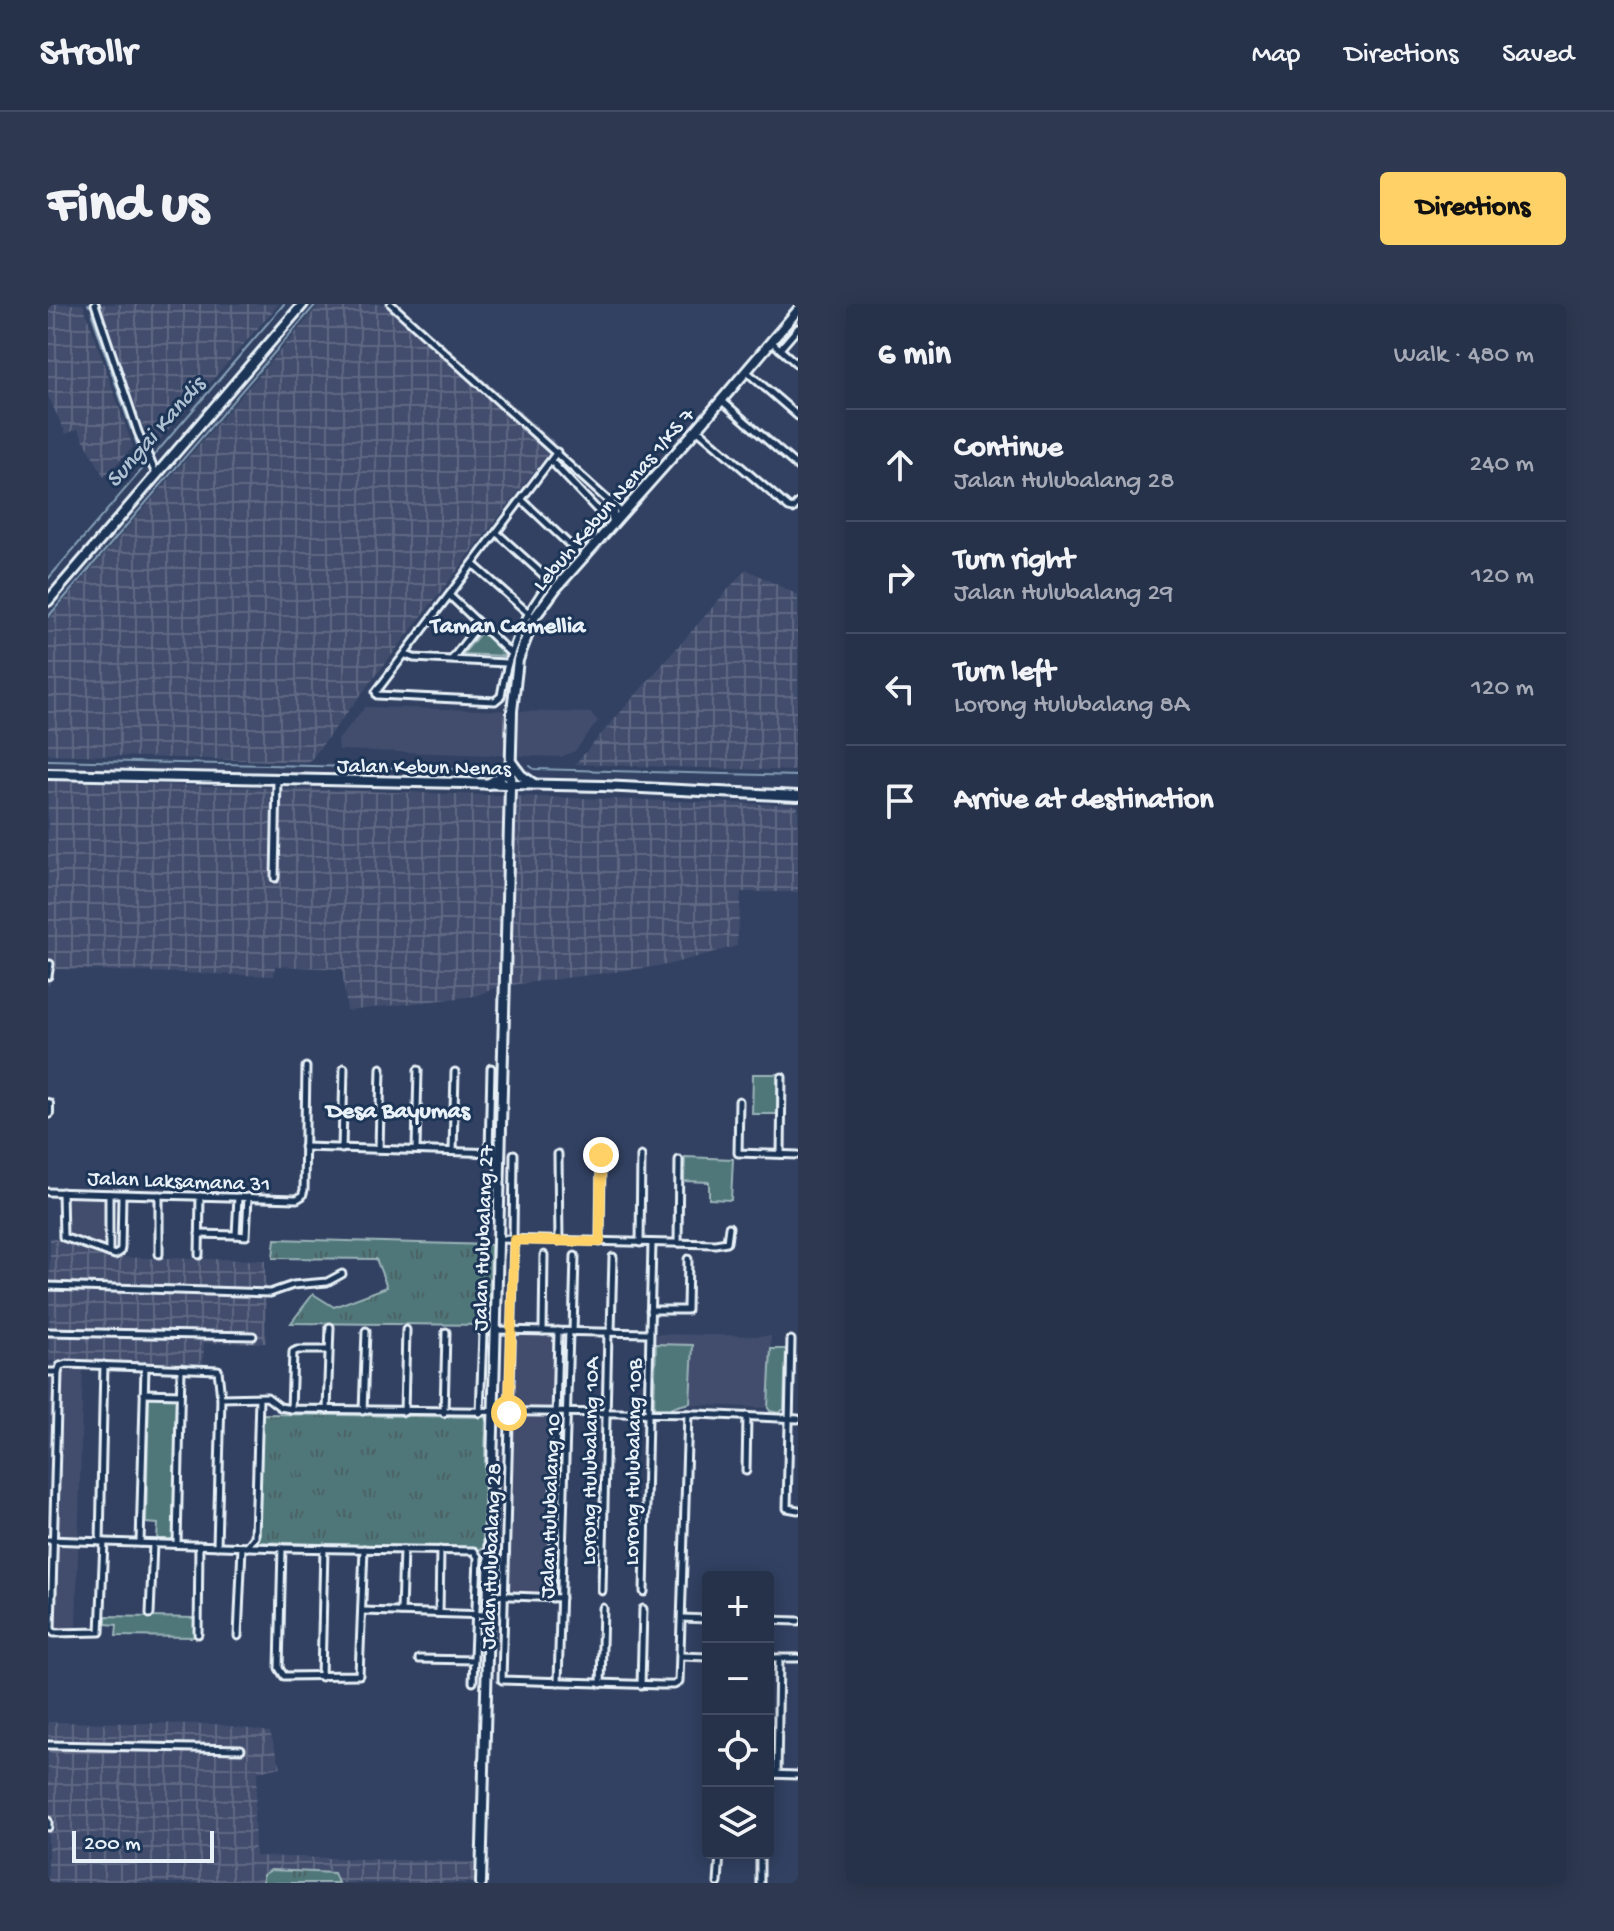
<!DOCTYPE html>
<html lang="en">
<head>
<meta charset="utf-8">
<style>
  :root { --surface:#26314a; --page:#2e3951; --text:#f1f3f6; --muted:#a4a9b5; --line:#424c62; --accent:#ffd166 }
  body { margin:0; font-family:"Gochi Hand",sans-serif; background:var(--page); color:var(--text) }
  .controls { position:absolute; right:24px; bottom:24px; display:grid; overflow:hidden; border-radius:8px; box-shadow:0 4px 20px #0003 }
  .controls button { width:72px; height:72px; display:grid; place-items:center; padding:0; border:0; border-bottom:2px solid var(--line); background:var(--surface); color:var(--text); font:40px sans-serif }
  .scale { position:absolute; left:24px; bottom:20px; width:142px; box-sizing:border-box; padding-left:8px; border:4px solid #e8f1f8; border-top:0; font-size:22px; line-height:28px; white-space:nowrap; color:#e8f1f8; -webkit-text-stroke:6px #1d3557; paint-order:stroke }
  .stop { position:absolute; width:24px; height:24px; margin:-18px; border:6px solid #ffd166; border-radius:50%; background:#fff }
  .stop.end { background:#ffd166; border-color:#fff; box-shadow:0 2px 8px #0008 }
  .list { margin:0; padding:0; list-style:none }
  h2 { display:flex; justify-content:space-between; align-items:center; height:104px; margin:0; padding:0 32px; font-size:34px }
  h2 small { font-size:26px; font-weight:400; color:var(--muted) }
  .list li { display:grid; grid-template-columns:52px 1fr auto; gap:24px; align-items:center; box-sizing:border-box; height:112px; padding:0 32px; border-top:2px solid var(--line) }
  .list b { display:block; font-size:30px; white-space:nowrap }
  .list p { margin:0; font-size:26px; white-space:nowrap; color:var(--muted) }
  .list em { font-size:26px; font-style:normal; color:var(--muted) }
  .icon { flex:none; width:44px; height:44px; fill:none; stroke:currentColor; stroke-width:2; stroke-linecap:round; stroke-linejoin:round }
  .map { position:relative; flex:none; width:750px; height:1579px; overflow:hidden; border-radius:8px }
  header { display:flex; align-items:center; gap:48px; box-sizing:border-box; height:112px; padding:0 40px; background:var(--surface); border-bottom:2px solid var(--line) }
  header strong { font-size:38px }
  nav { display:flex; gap:44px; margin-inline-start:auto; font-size:28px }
  .intro { display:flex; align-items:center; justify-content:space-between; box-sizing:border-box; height:192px; padding:0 48px }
  h1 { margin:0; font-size:56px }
  .button { padding:20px 36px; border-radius:8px; background:var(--accent); color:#111; font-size:28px; font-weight:700 }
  main { display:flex; gap:48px; padding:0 48px }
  aside { flex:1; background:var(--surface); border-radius:8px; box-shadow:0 4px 20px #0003 }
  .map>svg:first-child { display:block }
</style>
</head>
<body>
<header>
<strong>Strollr</strong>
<nav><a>Map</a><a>Directions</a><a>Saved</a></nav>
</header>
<div class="intro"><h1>Find us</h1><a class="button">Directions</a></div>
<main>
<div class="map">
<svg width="750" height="1579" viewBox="0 0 750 1579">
  <defs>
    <pattern id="industrial-grid" width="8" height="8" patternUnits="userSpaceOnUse" patternTransform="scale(2)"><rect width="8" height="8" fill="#434d6d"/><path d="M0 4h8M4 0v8" fill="none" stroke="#5e6783"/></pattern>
    <pattern id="grass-tufts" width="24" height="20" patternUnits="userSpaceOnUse" patternTransform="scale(2)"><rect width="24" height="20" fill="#50777a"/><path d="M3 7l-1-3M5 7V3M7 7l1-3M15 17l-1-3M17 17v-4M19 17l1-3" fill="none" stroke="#4b6062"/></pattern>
  </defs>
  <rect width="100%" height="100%" fill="#324162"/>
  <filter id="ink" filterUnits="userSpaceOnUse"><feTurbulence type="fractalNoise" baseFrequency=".0125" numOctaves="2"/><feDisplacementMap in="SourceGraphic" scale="16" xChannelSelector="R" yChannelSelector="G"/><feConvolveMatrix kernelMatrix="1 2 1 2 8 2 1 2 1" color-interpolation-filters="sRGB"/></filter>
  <g filter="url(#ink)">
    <g fill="#434d6d">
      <path d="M 317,403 L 543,409 L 550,417 L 527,447 L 513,453 L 291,446 L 290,436 Z"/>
      <path d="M 15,890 L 60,891 L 59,947 L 17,932 Z"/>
      <path d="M 466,1028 L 508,1029 L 501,1292 L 459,1291 Z"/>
      <path d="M 605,1030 L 723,1032 L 720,1104 L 635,1100 L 623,1106 L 604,1106 Z"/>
      <path d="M 2,1060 L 35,1062 L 28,1327 L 0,1326 Z"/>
    </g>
    <g fill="url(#industrial-grid)">
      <path d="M 0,0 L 35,0 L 85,143 L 56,173 L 30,125 L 18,130 L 0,92 Z"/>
      <path d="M 53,0 L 231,0 L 103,146 Z"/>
      <path d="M 272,0 L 351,0 L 508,139 L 261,458 L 0,450 L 0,316 Z"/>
      <path d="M 698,265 L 750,291 L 750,467 L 527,460 Z"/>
      <path d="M 0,477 L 750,501 L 750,588 L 693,588 L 689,642 L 619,661 L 448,683 L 428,692 L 299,707 L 294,665 L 227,662 L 226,672 L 6,665 L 0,683 Z"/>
      <path d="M 2,933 L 54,953 L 217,956 L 218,1039 L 156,1039 L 155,1059 L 1,1057 Z"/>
      <path d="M 0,1418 L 167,1420 L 222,1428 L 233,1463 L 210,1468 L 206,1512 L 207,1552 L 426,1558 L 426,1579 L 0,1579 Z"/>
    </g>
    <g fill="url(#grass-tufts)" stroke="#9cb4b9" stroke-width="2">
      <path d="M 227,935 L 443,941 L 441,1021 L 243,1019 L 265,990 L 286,1003 L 339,983 L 328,955 L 225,954 Z"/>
      <path d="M 214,1110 L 438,1113 L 435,1245 L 210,1238 Z"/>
      <path d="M 223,1566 L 286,1569 L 290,1579 L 215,1579 L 215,1571 Z"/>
    </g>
    <g fill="#50777a" stroke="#9cb4b9" stroke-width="2">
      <path d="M 433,328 L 458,348 L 456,352 L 415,350 Z"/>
      <path d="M 705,770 L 729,770 L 729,810 L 704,810 Z"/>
      <path d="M 637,853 L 685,855 L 683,896 L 661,895 L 661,878 L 636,877 Z"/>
      <path d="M 608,1040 L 645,1041 L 642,1099 L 622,1104 L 606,1104 Z"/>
      <path d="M 723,1045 L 738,1045 L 736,1105 L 731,1109 L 722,1107 L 720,1104 Z"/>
      <path d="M 101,1092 L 128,1093 L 125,1235 L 109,1235 L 110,1220 L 98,1219 Z"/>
      <path d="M 58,1312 L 146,1314 L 146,1333 L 68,1332 L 69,1321 L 58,1320 Z"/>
    </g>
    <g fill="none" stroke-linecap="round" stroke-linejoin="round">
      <g stroke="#859fb6" stroke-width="2">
        <path d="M 40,0 L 41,2"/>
        <path d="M 44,11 L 83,125"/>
        <path d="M 87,135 L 92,149"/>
        <path d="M 0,275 L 236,0"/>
        <path d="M 0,313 L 268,0"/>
        <path d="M 0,456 L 443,466 L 451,462"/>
        <path d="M 482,462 L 486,465 L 750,472"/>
      </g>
      <defs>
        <g id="street">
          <path d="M 47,0 L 90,128 L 108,170"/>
          <path d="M 343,0 L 574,209"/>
          <path d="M 724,38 L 750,61"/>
          <path d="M 732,45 L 750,24"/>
          <path d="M 698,67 L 750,112"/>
          <path d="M 673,96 L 750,163"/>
          <path d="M 649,125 L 741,204 L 745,205 L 750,199"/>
          <path d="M 503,157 L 555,212 C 504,275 466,308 453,392 L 447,397 L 329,391 L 328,388 L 509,148"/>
          <path d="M 474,196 L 527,246"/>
          <path d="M 449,229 L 501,276"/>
          <path d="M 426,261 L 486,314"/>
          <path d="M 402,292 L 462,349"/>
          <path d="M 358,351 L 366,354 L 458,359"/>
          <path d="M 404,355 L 431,320"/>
          <path d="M 227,574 L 229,475"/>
          <path d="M 0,672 L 2,660"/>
          <path d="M 691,797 L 690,849 L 750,851"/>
          <path d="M 256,843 L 451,849"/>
          <path d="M 294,845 L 296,764"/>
          <path d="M 331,845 L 333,764"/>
          <path d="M 368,845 L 370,766"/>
          <path d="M 405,847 L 407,768"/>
          <path d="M 441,848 L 443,764"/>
          <path d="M 510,850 L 511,937"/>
          <path d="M 733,850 L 734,773"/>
          <path d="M 0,888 L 249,895 L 254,892 L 256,886 L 258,763"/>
          <path d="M 14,888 L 15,933 L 67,951 L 72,948 L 73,944 L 74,891"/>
          <path d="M 190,893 L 188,931 L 198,932 L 200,893"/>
          <path d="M 151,930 L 188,931"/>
          <path d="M 451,935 L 667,940 L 679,938 L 681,923"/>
          <path d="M 465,936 L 466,850"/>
          <path d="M 466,936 L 454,1376 L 613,1381 L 626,1381 L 631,1378 L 640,1110"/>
          <path d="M 552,938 L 553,851"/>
          <path d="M 592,939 L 593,852"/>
          <path d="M 630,939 L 631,856"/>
          <path d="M 61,949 L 61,890"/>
          <path d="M 111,950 L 111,891"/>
          <path d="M 151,951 L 152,892"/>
          <path d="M 0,982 L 222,989 L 245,981 L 279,978 L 294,970"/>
          <path d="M 602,1006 L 639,1006 L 640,955"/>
          <path d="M 448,1026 L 601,1029"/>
          <path d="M 495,1027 L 496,951"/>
          <path d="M 0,1028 L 205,1032"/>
          <path d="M 525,1028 L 527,952"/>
          <path d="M 563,1028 L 565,953"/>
          <path d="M 743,1036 L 739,1204 L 750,1206"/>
          <path d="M 0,1068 L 10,1068"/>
          <path d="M 10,1068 L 3,1325 L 6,1329 L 52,1328 L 56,1238"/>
          <path d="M 10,1068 L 12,1062 L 19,1060 L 170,1066 L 173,1094 L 169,1242"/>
          <path d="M 96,1089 L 132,1090"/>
          <path d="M 173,1094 L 219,1093 L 232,1103 L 243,1105 L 650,1110 L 750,1115"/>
          <path d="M 243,1105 L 245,1048 L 249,1046 L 281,1046"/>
          <path d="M 279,1106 L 282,1023"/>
          <path d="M 315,1107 L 318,1027"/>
          <path d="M 356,1108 L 358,1026"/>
          <path d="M 396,1109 L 398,1028"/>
          <path d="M 432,1109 L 435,1029"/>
          <path d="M 698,1167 L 699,1112"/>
          <path d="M 0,1236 L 234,1244 L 426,1247 L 430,1253 L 425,1378"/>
          <path d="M 52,1238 L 56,1061"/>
          <path d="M 92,1239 L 97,1063"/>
          <path d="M 129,1240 L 133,1064"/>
          <path d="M 199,1243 L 207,1233 L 211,1094"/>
          <path d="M 234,1244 L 231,1364 L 236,1372 L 311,1371 L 316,1245"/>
          <path d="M 554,1287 L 560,1028"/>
          <path d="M 596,1288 L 604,939"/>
          <path d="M 441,1291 L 513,1294"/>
          <path d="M 504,1294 L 510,1027"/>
          <path d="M 315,1307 L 440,1311"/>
          <path d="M 353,1308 L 355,1246"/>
          <path d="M 391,1309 L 392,1246"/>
          <path d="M 102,1310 L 105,1240"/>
          <path d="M 634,1314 L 660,1315"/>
          <path d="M 720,1316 L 750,1317"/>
          <path d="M 150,1330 L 151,1241"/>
          <path d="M 190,1332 L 194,1243"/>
          <path d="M 633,1352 L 660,1353"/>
          <path d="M 720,1354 L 750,1354"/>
          <path d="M 371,1355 L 426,1356"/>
          <path d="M 273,1373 L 276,1244"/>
          <path d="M 510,1378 L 521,1028"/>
          <path d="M 553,1380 L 555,1304"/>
          <path d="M 593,1381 L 595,1305"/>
          <path d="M 0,1441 L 193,1445"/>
          <path d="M 720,1470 L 750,1471"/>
          <path d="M 729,1470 L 731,1354"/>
          <path d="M 0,1523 L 0,1517"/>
          <path d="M 670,1579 L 672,1549"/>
          <path d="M 712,1579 L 712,1549"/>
        </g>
        <g id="secondary">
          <path d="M 562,198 L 566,218"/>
          <path d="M 0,297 L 255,0"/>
          <path d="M 464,459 L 473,471 L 486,480"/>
          <path d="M 0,470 L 555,482 L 750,492"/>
          <path d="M 440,480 L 458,469 L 463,460"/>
          <path d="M 0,800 L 0,809"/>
          <path d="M 433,1579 L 464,407 L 470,356 L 486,314 L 508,284 L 649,125 L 750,6"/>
        </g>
      </defs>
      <use href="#street" stroke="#e8f1f8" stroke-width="11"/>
      <use href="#secondary" stroke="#e8f1f8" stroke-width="14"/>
      <use href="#street" stroke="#1d3557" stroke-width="5"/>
      <use href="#secondary" stroke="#1d3557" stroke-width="8"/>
    </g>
  </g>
  <g fill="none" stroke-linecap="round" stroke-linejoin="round" filter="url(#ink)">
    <path stroke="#ffd166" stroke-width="10" d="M 461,1109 L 466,936 L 552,938 L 553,851"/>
  </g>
  <g text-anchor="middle" stroke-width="6" stroke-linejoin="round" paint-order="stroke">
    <g font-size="22" fill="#e8f1f8" stroke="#1d3557">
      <text transform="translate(564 194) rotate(-49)" y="8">Lebuh Kebun Nenas 1/KS 7</text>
      <text transform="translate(376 461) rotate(1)" y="8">Jalan Kebun Nenas</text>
      <text transform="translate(131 875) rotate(2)" y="8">Jalan Laksamana 31</text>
      <text transform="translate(433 934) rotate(-88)" y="8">Jalan Hulubalang 27</text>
      <text transform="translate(540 1157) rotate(-89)" y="8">Lorong Hulubalang 10A</text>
      <text transform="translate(583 1158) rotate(-89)" y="8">Lorong Hulubalang 10B</text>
      <text transform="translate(500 1202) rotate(-88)" y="8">Jalan Hulubalang 10</text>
      <text transform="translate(441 1252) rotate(-88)" y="8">Jalan Hulubalang 28</text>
    </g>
    <g font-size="24" font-style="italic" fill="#aec1d2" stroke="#1d3557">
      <text transform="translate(106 127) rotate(-49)" y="8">Sungai Kandis</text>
    </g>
    <g font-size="24" font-weight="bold" fill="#e8f1f8" stroke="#1d3557">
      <text x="460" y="328">Taman Camellia</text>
      <text x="350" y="813">Desa Bayumas</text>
    </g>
  </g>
</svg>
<div class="controls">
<button>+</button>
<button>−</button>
<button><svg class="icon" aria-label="locate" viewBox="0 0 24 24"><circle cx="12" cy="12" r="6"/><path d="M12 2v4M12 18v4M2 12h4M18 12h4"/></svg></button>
<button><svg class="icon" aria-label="layers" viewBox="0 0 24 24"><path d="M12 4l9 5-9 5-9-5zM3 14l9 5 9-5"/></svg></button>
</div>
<div class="scale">200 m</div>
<div class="stop" style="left:461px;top:1109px"></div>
<div class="stop end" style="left:553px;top:851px"></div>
</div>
<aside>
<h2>6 min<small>Walk · 480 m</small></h2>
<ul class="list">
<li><svg class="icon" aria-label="ahead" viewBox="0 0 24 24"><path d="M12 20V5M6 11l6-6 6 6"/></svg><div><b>Continue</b><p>Jalan Hulubalang 28</p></div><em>240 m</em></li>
<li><svg class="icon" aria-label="right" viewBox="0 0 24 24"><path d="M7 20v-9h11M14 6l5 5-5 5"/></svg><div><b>Turn right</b><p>Jalan Hulubalang 29</p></div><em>120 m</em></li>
<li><svg class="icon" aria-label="left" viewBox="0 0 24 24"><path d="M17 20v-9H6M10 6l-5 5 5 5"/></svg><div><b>Turn left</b><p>Lorong Hulubalang 8A</p></div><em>120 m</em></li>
<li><svg class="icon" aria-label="arrive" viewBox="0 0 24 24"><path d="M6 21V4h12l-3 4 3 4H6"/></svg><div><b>Arrive at destination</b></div></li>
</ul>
</aside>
</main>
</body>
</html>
